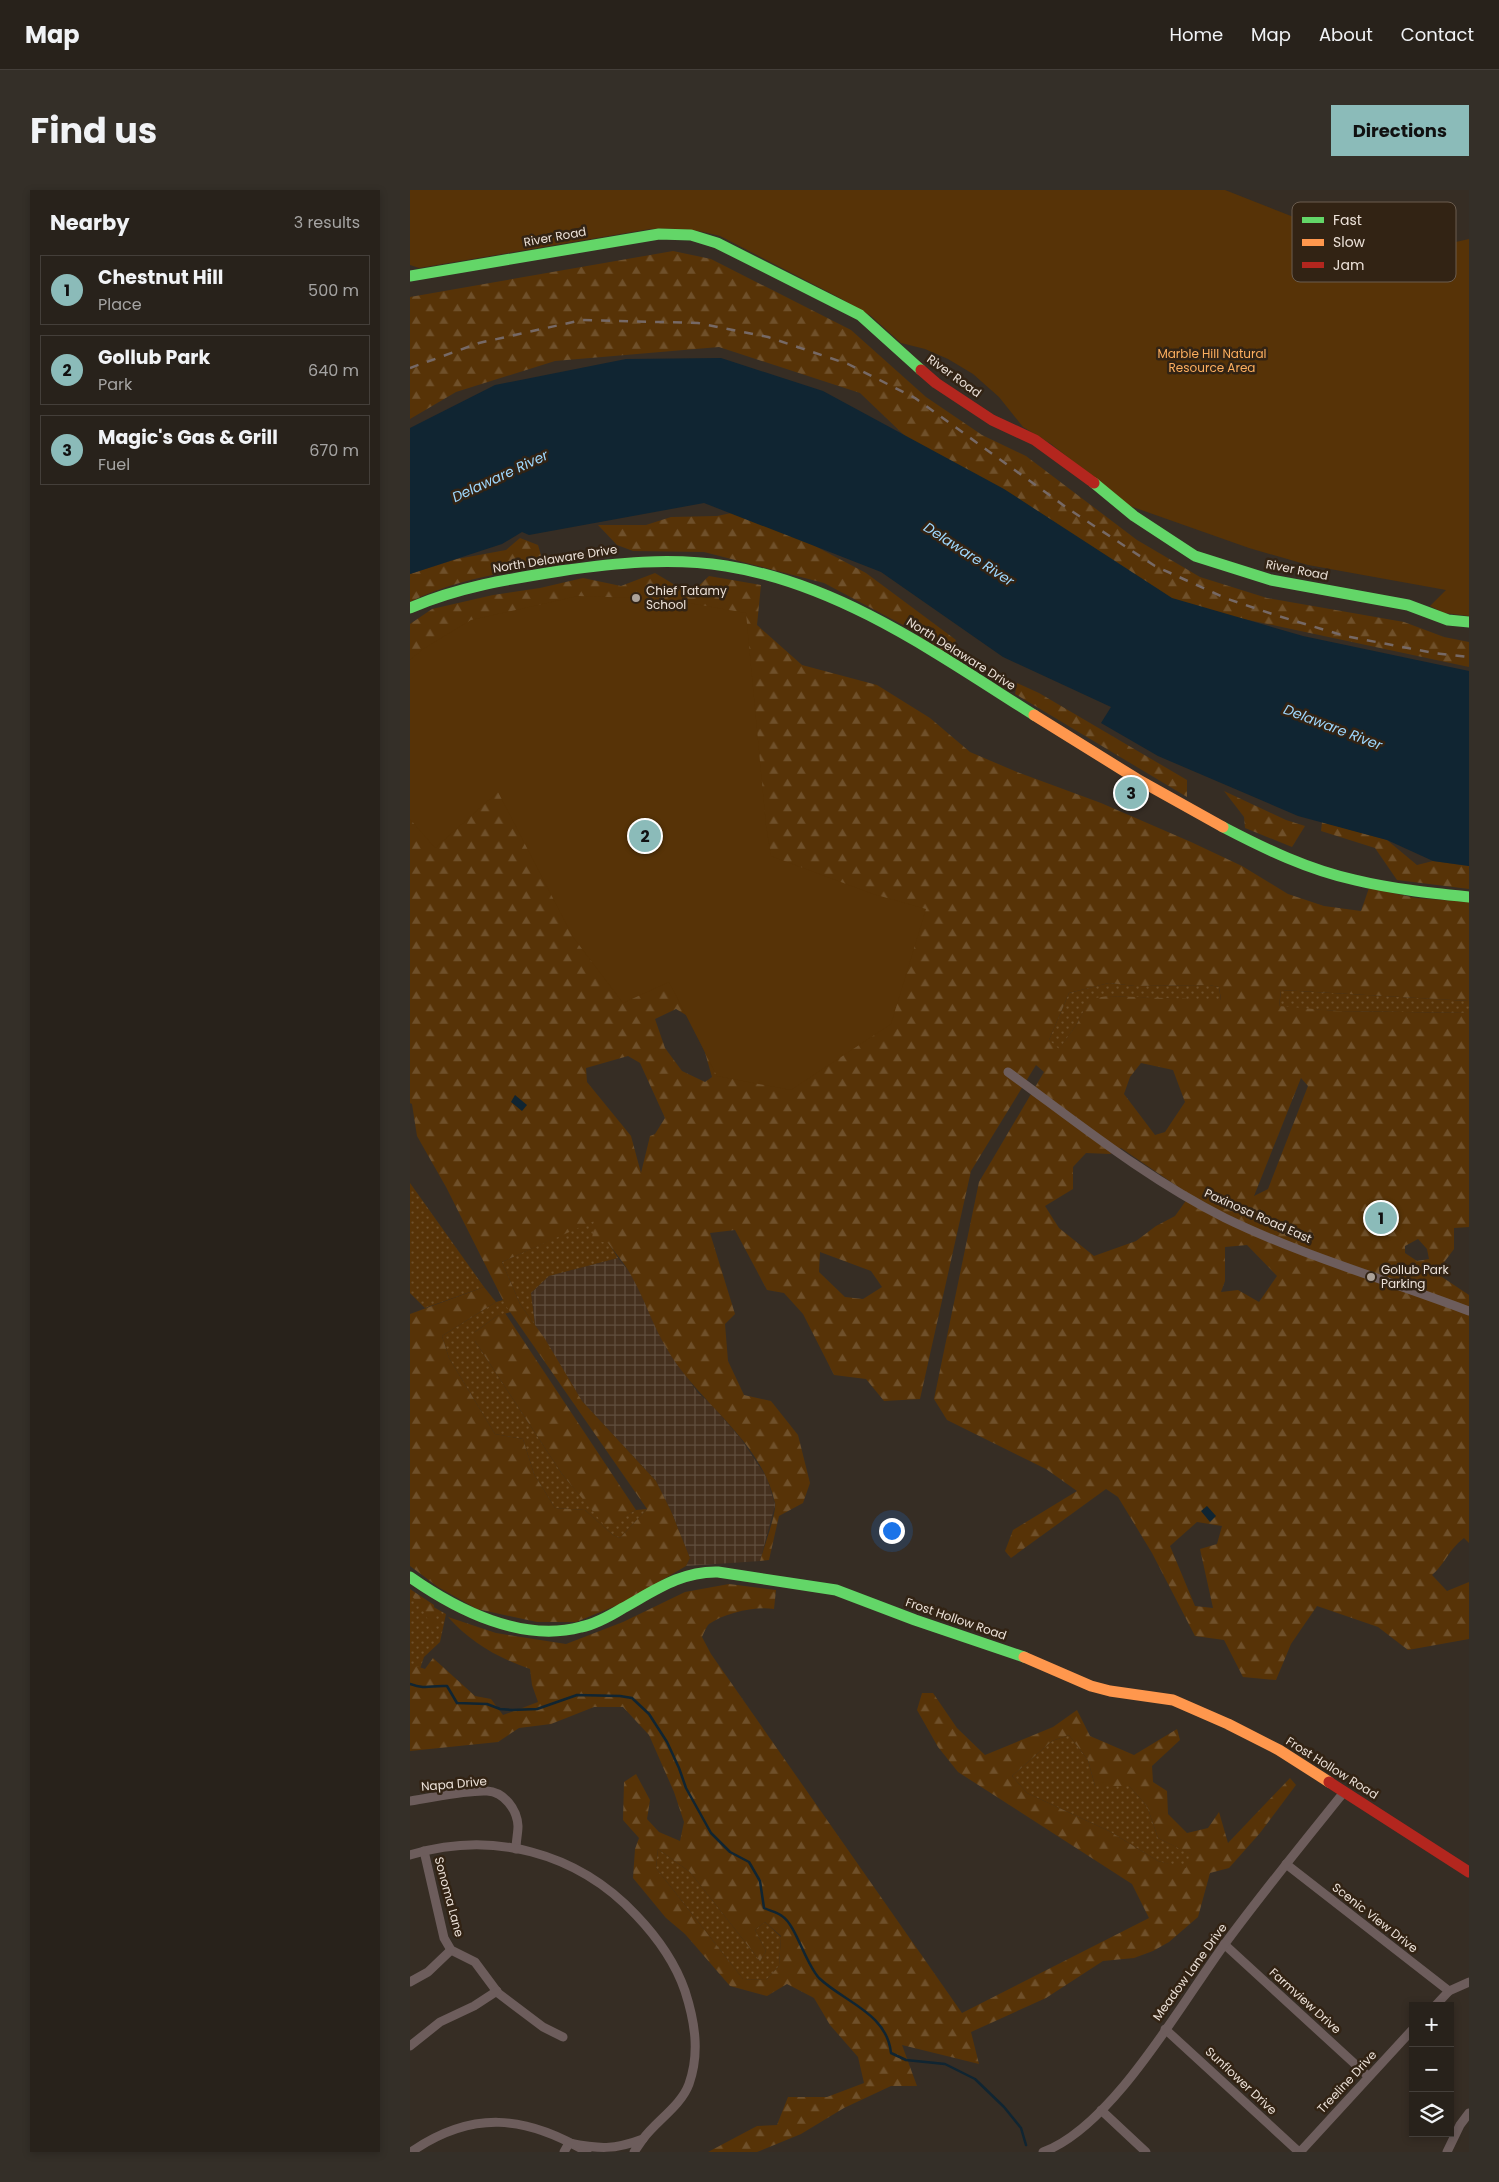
<!DOCTYPE html>
<html lang="en">
<head>
<meta charset="utf-8">
<style>
  :root { --surface:#28221b; --page:#342f28; --text:#f1f3f6; --muted:#a5a4a3; --line:#443f3a; --accent:#8bbbb9 }
  body { margin:0; font-family:Poppins,sans-serif; background:var(--page); color:var(--text) }
  .controls { position:absolute; right:15px; bottom:15px; display:grid; overflow:hidden; border-radius:0px; box-shadow:0 2px 8px #0003 }
  .controls button { width:45px; height:45px; display:grid; place-items:center; padding:0; border:0; border-bottom:1px solid var(--line); background:var(--surface); color:var(--text); font:25px sans-serif }
  .you { position:absolute; left:481px; top:1340px; width:18px; height:18px; margin:-12px; border:4px solid #fff; border-radius:50%; background:#1a73e8; box-shadow:0 0 0 8px #1a73e833 }
  .badge { display:grid; place-items:center; width:32px; height:32px; border-radius:50%; background:var(--accent); color:#111; font-size:16px; font-weight:700 }
  .pin { position:absolute; translate:-50% -50%; border:2px solid #fff; box-shadow:0 1px 5px #0006 }
  .list { margin:0; padding:0; list-style:none }
  h2 { display:flex; justify-content:space-between; align-items:center; height:65px; margin:0; padding:0 20px; font-size:21px }
  h2 small { font-size:16px; font-weight:400; color:var(--muted) }
  .list li { display:grid; grid-template-columns:32px 1fr auto; gap:15px; align-items:center; box-sizing:border-box; height:70px; margin:0 10px 10px; padding:0 10px; border:1px solid var(--line); border-radius:0px }
  .list b { display:block; font-size:19px; white-space:nowrap }
  .list p { margin:0; font-size:16px; white-space:nowrap; color:var(--muted) }
  .list em { font-size:16px; font-style:normal; color:var(--muted) }
  .icon { flex:none; width:28px; height:28px; fill:none; stroke:currentColor; stroke-width:2; stroke-linecap:round; stroke-linejoin:round }
  .map { position:relative; flex:none; width:1059px; height:1962px; overflow:hidden; border-radius:0px }
  header { display:flex; align-items:center; gap:30px; box-sizing:border-box; height:70px; padding:0 25px; background:var(--surface); border-bottom:1px solid var(--line) }
  header strong { font-size:24px }
  nav { display:flex; gap:28px; margin-inline-start:auto; font-size:18px }
  .intro { display:flex; align-items:center; justify-content:space-between; box-sizing:border-box; height:120px; padding:0 30px }
  h1 { margin:0; font-size:35px }
  .button { padding:12px 22px; border-radius:0px; background:var(--accent); color:#111; font-size:18px; font-weight:700 }
  main { display:flex; gap:30px; padding:0 30px }
  aside { flex:1; background:var(--surface); border-radius:0px; box-shadow:0 2px 8px #0003 }
  .map>svg:first-child { display:block }
</style>
</head>
<body>
<header>
<strong>Map</strong>
<nav><a>Home</a><a>Map</a><a>About</a><a>Contact</a></nav>
</header>
<div class="intro"><h1>Find us</h1><a class="button">Directions</a></div>
<main>
<aside>
<h2>Nearby<small>3 results</small></h2>
<ul class="list">
<li><span class="badge">1</span><div><b>Chestnut Hill</b><p>Place</p></div><em>500 m</em></li>
<li><span class="badge">2</span><div><b>Gollub Park</b><p>Park</p></div><em>640 m</em></li>
<li><span class="badge">3</span><div><b>Magic's Gas &amp; Grill</b><p>Fuel</p></div><em>670 m</em></li>
</ul>
</aside>
<div class="map">
<svg width="1059" height="1962" viewBox="0 0 1059 1962">
  <defs>
    <pattern id="industrial-grid" width="8" height="8" patternUnits="userSpaceOnUse" patternTransform="scale(1.25)"><rect width="8" height="8" fill="#45301e"/><path d="M0 4h8M4 0v8" fill="none" stroke="#604e3e"/></pattern>
    <pattern id="grass-dots" width="8" height="8" patternUnits="userSpaceOnUse" patternTransform="scale(1.25)"><rect width="8" height="8" fill="#573307"/><path d="M2 2h.1M6 6h.1" fill="none" stroke="#6f502a" stroke-width="1.8" stroke-linecap="round"/></pattern>
    <pattern id="forest-firs" width="22" height="20" patternUnits="userSpaceOnUse" patternTransform="scale(1.25)"><rect width="22" height="20" fill="#573307"/><path d="M5 1l3.5 6h-7zM16 11l3.5 6h-7z" fill="#6f502a"/></pattern>
  </defs>
  <rect width="100%" height="100%" fill="#362d24"/>
  <path fill="url(#industrial-grid)" d="M 208,1068 L 222,1085 L 257,1159 L 288,1203 L 301,1214 L 331,1249 L 357,1288 L 365,1315 L 350,1371 L 276,1376 L 280,1368 L 261,1321 L 246,1291 L 172,1211 L 125,1135 L 121,1103 L 139,1086 Z"/>
  <g fill="url(#grass-dots)">
    <path d="M 699,793 L 725,796 L 799,795 L 809,797 L 811,811 L 698,806 L 678,813 L 667,834 L 634,881 L 639,850 L 659,803 Z"/>
    <path d="M 871,800 L 1059,811 L 1059,823 L 927,821 L 869,817 Z"/>
    <path d="M 0,993 L 74,1097 L 15,1118 L 0,1103 Z"/>
    <path d="M 184,1030 L 208,1068 L 139,1086 L 121,1103 L 125,1135 L 110,1114 L 92,1072 Z"/>
    <path d="M 93,1110 L 101,1122 L 87,1126 L 65,1142 L 65,1151 L 152,1284 L 196,1336 L 226,1320 L 237,1319 L 210,1348 L 203,1345 L 175,1320 L 145,1318 L 124,1284 L 113,1249 L 85,1244 L 39,1168 L 32,1146 L 86,1112 Z"/>
    <path d="M 0,1404 L 36,1424 L 30,1452 L 14,1467 L 0,1508 Z"/>
    <path d="M 659,1545 L 678,1570 L 685,1596 L 719,1596 L 737,1616 L 748,1648 L 783,1665 L 776,1679 L 748,1671 L 699,1641 L 617,1603 L 602,1586 L 642,1551 Z"/>
    <path d="M 248,1659 L 280,1682 L 350,1771 L 356,1761 L 345,1740 L 355,1732 L 371,1747 L 369,1776 L 356,1790 L 333,1789 L 246,1678 Z"/>
  </g>
  <g fill="url(#forest-firs)" fill-rule="evenodd">
    <path d="M 263,61 L 301,69 L 441,140 L 516,207 L 572,245 L 616,266 L 727,350 L 790,387 L 857,408 L 994,432 L 1034,447 L 1059,452 L 1059,477 L 787,419 L 719,392 L 517,267 L 450,203 L 309,157 L 145,171 L 46,202 L 0,229 L 0,107 Z"/>
    <path d="M 331,321 L 369,337 L 456,383 L 546,450 L 540,465 L 493,435 L 414,393 L 294,362 L 223,361 L 207,355 L 188,335 L 236,335 L 261,327 L 307,326 Z"/>
    <path d="M 110,348 L 128,355 L 131,365 L 126,376 C 83,385 39,392 0,412 L 0,384 L 47,369 L 96,360 Z"/>
    <path d="M 245,383 L 280,404 L 299,386 L 351,395 L 347,435 L 392,475 L 467,495 L 520,528 L 560,562 L 607,582 L 691,613 L 781,652 L 832,676 L 878,704 L 914,716 L 951,721 L 959,698 L 1006,708 L 1059,712 L 1059,811 L 871,800 L 869,816 L 927,821 L 1059,823 L 1059,1037 L 1044,1038 L 1044,1059 L 1026,1083 L 1059,1105 L 1059,1353 L 1054,1348 C 1038,1360 1036,1373 1022,1385 L 1037,1401 L 1059,1392 L 1059,1449 L 998,1460 L 968,1437 L 907,1416 L 881,1454 L 866,1490 L 833,1487 L 814,1450 L 785,1446 L 742,1363 L 708,1307 L 696,1299 L 601,1368 L 595,1361 L 603,1340 L 667,1301 L 636,1279 L 537,1230 L 524,1209 L 569,992 L 634,882 L 626,875 L 561,981 L 510,1209 L 474,1211 L 456,1189 L 424,1185 L 393,1124 L 374,1103 L 357,1100 L 325,1040 L 300,1043 L 325,1124 L 315,1134 L 318,1171 L 334,1205 L 361,1211 L 388,1245 L 400,1293 L 393,1313 L 369,1326 L 359,1370 L 350,1371 C 353,1360 367,1322 365,1313 C 351,1249 288,1213 257,1159 C 243,1136 235,1110 222,1087 C 216,1075 206,1064 198,1053 L 182,1050 L 184,1031 L 92,1072 L 110,1114 L 135,1149 L 172,1211 L 246,1291 L 261,1321 L 280,1368 L 276,1376 L 215,1412 L 166,1432 L 127,1432 L 67,1419 L 28,1397 L 0,1376 L 0,1124 L 74,1097 L 86,1112 L 32,1146 L 39,1168 L 85,1244 L 113,1249 L 124,1284 L 145,1318 L 175,1320 L 203,1345 L 210,1348 L 237,1319 L 96,1116 L 36,997 L 7,946 L 2,914 L 0,913 L 0,434 L 22,419 L 83,405 L 130,398 L 173,388 L 211,396 ZM 699,793 L 725,796 L 799,795 L 809,797 L 811,810 L 698,806 L 685,808 L 678,812 L 667,834 L 649,859 L 639,850 L 659,803 ZM 266,819 L 286,831 L 302,887 L 295,892 L 272,881 L 255,858 L 245,829 ZM 218,866 L 230,873 L 255,928 L 245,944 L 240,946 L 231,983 L 221,946 L 177,892 L 176,878 ZM 731,873 L 763,880 L 775,912 L 755,942 L 745,945 L 714,904 L 720,887 ZM 891,888 L 898,896 L 858,999 L 844,1006 ZM 711,958 L 780,1005 L 765,1026 L 746,1036 L 726,1051 L 684,1066 L 649,1038 L 635,1016 L 663,999 L 663,977 L 676,963 L 700,964 ZM 1008,1049 L 1017,1059 L 1019,1069 L 1007,1071 L 995,1063 L 995,1056 ZM 837,1055 L 867,1086 L 849,1112 L 828,1100 L 811,1102 L 815,1091 L 815,1057 ZM 410,1062 L 461,1081 L 472,1097 L 453,1109 L 435,1107 L 409,1082 ZM 787,1332 L 812,1336 L 807,1354 L 790,1359 L 803,1418 L 785,1416 L 760,1356 Z"/>
    <path d="M 607,493 L 629,503 L 777,590 L 777,607 L 605,504 Z"/>
    <path d="M 814,601 L 876,630 L 895,636 L 882,657 L 835,638 L 834,627 Z"/>
    <path d="M 912,632 L 977,650 L 1007,675 L 1023,671 L 1059,676 L 1059,699 L 987,690 L 965,658 L 911,641 Z"/>
    <path d="M 95,1123 L 226,1320 L 196,1337 L 152,1284 L 65,1151 L 65,1142 L 87,1126 Z"/>
    <path d="M 319,1394 L 366,1400 L 364,1419 C 345,1416 315,1423 299,1434 C 296,1437 294,1443 292,1447 L 301,1464 L 552,1823 L 739,1728 L 722,1694 L 548,1582 L 528,1557 L 507,1520 L 512,1503 L 523,1503 L 547,1538 L 575,1565 L 643,1537 L 667,1520 L 680,1546 L 724,1565 L 767,1539 L 770,1550 L 742,1576 L 743,1592 L 757,1601 L 758,1624 L 777,1643 L 798,1638 L 809,1622 L 818,1653 L 880,1588 L 886,1595 L 850,1643 L 819,1678 L 800,1683 L 788,1727 L 759,1752 L 743,1761 L 724,1768 L 693,1771 L 636,1808 L 561,1842 L 569,1874 L 492,1855 L 507,1896 L 481,1896 L 434,1918 L 391,1944 L 347,1962 L 298,1962 L 347,1936 L 367,1935 L 378,1907 L 417,1907 L 454,1893 L 448,1867 L 420,1835 L 404,1808 L 377,1794 L 357,1806 L 320,1796 L 275,1744 L 256,1728 L 223,1688 L 225,1659 L 229,1648 L 213,1630 L 214,1592 L 226,1584 L 240,1610 L 237,1629 L 249,1642 L 270,1651 L 274,1632 L 264,1602 L 239,1545 L 213,1517 L 184,1517 L 141,1534 L 109,1538 L 88,1552 L 0,1561 L 0,1474 L 15,1479 L 23,1468 L 65,1506 L 81,1509 L 93,1525 L 128,1512 L 122,1495 L 120,1479 C 88,1468 60,1452 38,1427 L 86,1443 L 156,1454 L 213,1432 L 275,1402 ZM 659,1545 L 678,1570 L 685,1596 L 719,1596 L 737,1616 L 748,1648 L 782,1665 L 776,1678 L 748,1671 L 699,1641 L 617,1603 L 602,1586 L 642,1551 ZM 248,1659 L 280,1682 L 350,1771 L 356,1761 L 345,1740 L 355,1732 L 371,1746 L 369,1776 L 356,1790 L 333,1789 L 246,1678 Z"/>
    <path d="M 0,1399 L 24,1415 L 25,1429 L 22,1442 C 17,1426 13,1416 0,1405 Z"/>
  </g>
  <g fill="#573307">
    <path d="M 0,0 L 815,0 L 983,66 L 1059,49 L 1059,426 L 1034,423 L 1020,416 L 1036,400 L 898,375 L 839,358 L 720,316 L 641,254 L 613,237 L 589,207 L 563,184 L 538,169 L 515,159 L 491,153 L 461,126 L 430,108 L 310,46 C 286,39 264,38 240,39 L 9,78 L 0,75 Z"/>
    <path d="M 168,406 L 256,409 L 336,423 L 356,635 L 361,666 L 463,704 L 516,719 L 481,834 L 381,900 L 307,886 L 259,792 L 213,813 L 163,747 L 88,602 L 25,658 L 0,629 L 0,470 L 13,459 L 61,430 Z"/>
  </g>
  <g fill="#102532">
    <path d="M 311,168 L 413,201 L 594,299 L 762,408 L 893,446 L 1059,481 L 1059,676 L 1023,671 L 977,650 L 888,626 L 748,566 L 691,533 L 701,517 L 593,467 L 471,382 L 294,313 L 119,345 L 112,342 L 92,354 L 0,384 L 0,238 L 85,195 L 216,169 Z"/>
    <path d="M 105,905 L 117,915 L 112,921 L 101,912 Z"/>
    <path d="M 797,1316 L 806,1326 L 800,1332 L 791,1321 Z"/>
  </g>
  <g fill="none" stroke-linecap="round" stroke-linejoin="round">
    <path stroke="#102532" stroke-width="2.5" d="M 0,1494 C 17,1500 20,1495 37,1496 L 47,1513 L 77,1514 L 90,1519 L 102,1520 L 127,1519 L 167,1505 L 210,1506 L 222,1508 L 239,1524 L 257,1552 L 269,1578 L 276,1598 L 301,1643 L 320,1662 L 339,1672 L 350,1691 L 354,1718 C 360,1721 367,1722 372,1726 C 386,1735 395,1773 409,1788 C 434,1812 477,1823 481,1863 L 496,1870 L 535,1874 L 565,1889 L 594,1917 L 611,1938 L 616,1955"/>
    <g stroke="#6d5d5c" stroke-width="9">
      <path d="M 598,882 C 668,933 737,989 815,1028 C 893,1066 978,1090 1059,1121"/>
      <path d="M 0,1611 C 22,1608 55,1600 77,1601 C 94,1602 107,1619 108,1636 C 108,1643 106,1651 106,1659"/>
      <path d="M 14,1661 L 34,1748 L 41,1760 L 65,1772 L 88,1803 L 133,1837 L 153,1847"/>
      <path d="M 0,1665 C 82,1640 167,1662 226,1725 C 247,1747 265,1772 275,1801 C 285,1832 290,1863 279,1894 C 271,1916 246,1931 233,1949"/>
      <path d="M 876,1674 L 1039,1801"/>
      <path d="M 814,1754 L 958,1886"/>
      <path d="M 0,1792 L 18,1782 L 41,1760"/>
      <path d="M 1025,1816 L 1039,1801 L 1059,1792"/>
      <path d="M 755,1839 L 889,1962"/>
      <path d="M 0,1856 L 30,1832 L 64,1816 L 87,1801"/>
      <path d="M 691,1920 L 736,1962"/>
      <path d="M 1,1962 C 62,1920 115,1925 177,1962"/>
      <path d="M 154,1962 L 159,1953 C 189,1959 204,1960 233,1949 L 224,1962"/>
      <path d="M 633,1962 C 702,1937 771,1814 814,1755 C 852,1703 893,1653 934,1602"/>
      <path d="M 890,1962 L 1003,1839"/>
      <path d="M 1037,1962 L 1050,1935 L 1059,1923"/>
    </g>
    <g stroke="#63d668" stroke-width="11">
      <path d="M 0,86 L 249,44 L 281,45 L 307,53 L 450,125 L 511,180"/>
      <path d="M 684,293 L 724,326 L 785,366 L 861,390 L 998,415 L 1038,430 L 1059,432"/>
      <path d="M 0,418 C 48,397 99,389 150,381 C 205,373 261,367 316,376 C 430,394 529,465 624,525"/>
      <path d="M 813,637 C 855,659 899,680 945,690 C 982,699 1021,703 1059,707"/>
      <path d="M 0,1387 C 47,1420 112,1453 171,1437 C 186,1434 200,1426 213,1418 C 244,1401 271,1381 308,1382 L 426,1400 L 505,1430 L 614,1467"/>
    </g>
    <g stroke="#ff974d" stroke-width="11">
      <path d="M 624,525 L 727,589 L 813,637"/>
      <path d="M 614,1467 L 681,1496 L 700,1501 L 763,1510 L 818,1534 L 869,1560 L 919,1592"/>
    </g>
    <g stroke="#b3261e" stroke-width="11">
      <path d="M 511,180 L 526,193 L 582,230 L 625,250 L 684,293"/>
      <path d="M 919,1592 L 1059,1682"/>
    </g>
    <path stroke="#766966" stroke-width="2.5" stroke-dasharray="9 9" stroke-linecap="butt" d="M 0,178 L 69,153 L 172,130 L 288,133 L 358,147 L 438,174 L 505,208 L 660,320 L 745,376 L 815,408 L 865,425 L 935,446 L 1024,463 L 1059,467"/>
  </g>
  <g fill="#aca299" stroke="#322314" stroke-width="2">
    <circle cx="226" cy="408" r="5"/>
    <circle cx="961" cy="1087" r="5"/>
  </g>
  <g text-anchor="middle" stroke-width="5" stroke-linejoin="round" paint-order="stroke">
    <g font-size="12" fill="#ece1d8" stroke="#322314">
      <text transform="translate(145 47) rotate(-10)" y="4">River Road</text>
      <text transform="translate(544 186) rotate(36)" y="4">River Road</text>
      <text transform="translate(145 369) rotate(-9)" y="4">North Delaware Drive</text>
      <text transform="translate(887 380) rotate(11)" y="4">River Road</text>
      <text transform="translate(551 464) rotate(32)" y="4">North Delaware Drive</text>
      <text transform="translate(848 1026) rotate(24)" y="4">Paxinosa Road East</text>
      <text transform="translate(546 1429) rotate(19)" y="4">Frost Hollow Road</text>
      <text transform="translate(922 1578) rotate(32)" y="4">Frost Hollow Road</text>
      <text transform="translate(44 1594) rotate(-5)" y="4">Napa Drive</text>
      <text transform="translate(39 1707) rotate(75)" y="4">Sonoma Lane</text>
      <text transform="translate(965 1728) rotate(38)" y="4">Scenic View Drive</text>
      <text transform="translate(780 1782) rotate(-54)" y="4">Meadow Lane Drive</text>
      <text transform="translate(895 1811) rotate(42)" y="4">Farmview Drive</text>
      <text transform="translate(831 1891) rotate(43)" y="4">Sunflower Drive</text>
      <text transform="translate(937 1892) rotate(-47)" y="4">Treeline Drive</text>
    </g>
    <g font-size="12" fill="#fcae5f" stroke="#322314">
      <text x="802" y="168">Marble Hill Natural<tspan x="802" dy="14">Resource Area</tspan></text>
    </g>
    <g font-size="12" fill="#ece1d8" stroke="#322314" text-anchor="start">
      <text x="236" y="405">Chief Tatamy<tspan x="236" dy="14">School</tspan></text>
      <text x="971" y="1084">Gollub Park<tspan x="971" dy="14">Parking</tspan></text>
    </g>
    <g font-size="14" font-style="italic" fill="#9ed7fd" stroke="#322314">
      <text transform="translate(90 286) rotate(-25)" y="5">Delaware River</text>
      <text transform="translate(559 364) rotate(33)" y="5">Delaware River</text>
      <text transform="translate(923 537) rotate(21)" y="5">Delaware River</text>
    </g>
  </g>
  <rect x="882" y="12" width="164" height="80" rx="8" fill="#322314" stroke="#6a5c4f" stroke-width="1"/>
  <rect x="892" y="27" width="22" height="6" fill="#63d668"/>
  <rect x="892" y="49" width="22" height="7" fill="#ff974d"/>
  <rect x="892" y="72" width="22" height="6" fill="#b3261e"/>
  <g font-size="14" fill="#ece1d8">
    <text x="923" y="35">Fast</text>
    <text x="923" y="57">Slow</text>
    <text x="923" y="80">Jam</text>
  </g>
</svg>
<div class="controls">
<button>+</button>
<button>−</button>
<button><svg class="icon" aria-label="layers" viewBox="0 0 24 24"><path d="M12 4l9 5-9 5-9-5zM3 14l9 5 9-5"/></svg></button>
</div>
<div class="you"></div>
<div class="pin badge" style="left:971px;top:1028px">1</div>
<div class="pin badge" style="left:235px;top:646px">2</div>
<div class="pin badge" style="left:721px;top:603px">3</div>
</div>
</main>
</body>
</html>
